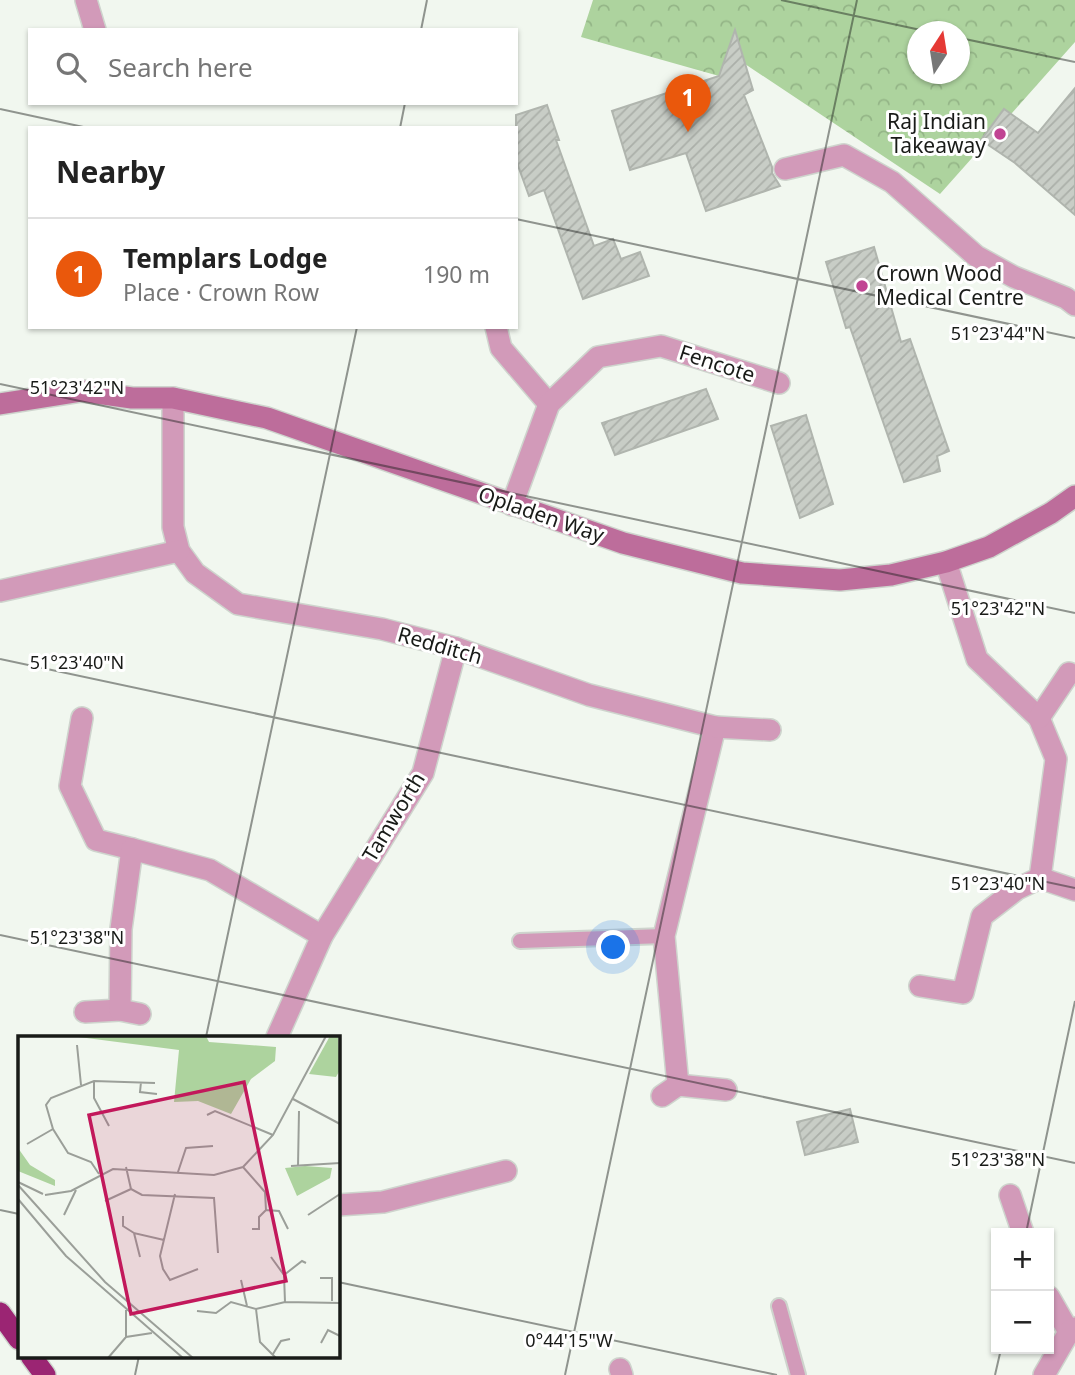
<!DOCTYPE html>
<html lang="en">
<head>
<meta charset="utf-8">
<style>
  :root { --surface:#fff; --page:#f2f2f2; --text:#222; --muted:#767676; --line:#e0e0e0; --accent:#ea580c }
  body { margin:0; font-family:"Noto Sans",sans-serif; background:var(--page); color:var(--text) }
  .controls { position:absolute; right:21px; bottom:21px; display:grid; overflow:hidden; border-radius:0px; box-shadow:0 2px 5px #0004 }
  .controls button { width:63px; height:63px; display:grid; place-items:center; padding:0; border:0; border-bottom:2px solid var(--line); background:var(--surface); color:var(--text); font:35px sans-serif }
  .compass { position:absolute; left:907px; top:21px; width:63px; height:63px; border-radius:50%; background:var(--surface); box-shadow:0 2px 5px #0004; rotate:12deg }
  .you { position:absolute; left:614px; top:948px; width:24px; height:24px; margin:-18px; border:5px solid #fff; border-radius:50%; background:#1a73e8; box-shadow:0 0 0 10px #1a73e833 }
  .badge { display:grid; place-items:center; width:46px; height:46px; border-radius:50%; background:var(--accent); color:#fff; font-size:23px; font-weight:700 }
  .pin { position:absolute; translate:-50% -58px; filter:drop-shadow(0 2px 4px #0008) }
  .pin::after { content:''; position:absolute; top:37px; width:24px; height:21px; background:inherit; clip-path:polygon(0 0,100% 0,50% 100%) }
  .list { margin:0; padding:0; list-style:none }
  h2 { display:flex; justify-content:space-between; align-items:center; height:91px; margin:0; padding:0 28px; font-size:30px }
  h2 small { font-size:23px; font-weight:400; color:var(--muted) }
  .list li { display:grid; grid-template-columns:46px 1fr auto; gap:21px; align-items:center; box-sizing:border-box; height:112px; padding:0 28px; border-top:2px solid var(--line) }
  .list b { display:block; font-size:26px; white-space:nowrap }
  .list p { margin:0; font-size:23px; white-space:nowrap; color:var(--muted) }
  .list em { font-size:23px; font-style:normal; color:var(--muted) }
  .icon { flex:none; width:38px; height:38px; fill:none; stroke:currentColor; stroke-width:2; stroke-linecap:round; stroke-linejoin:round }
  .map { position:relative; flex:none; width:1075px; height:1375px; overflow:hidden }
  .search { position:absolute; background:var(--surface); box-shadow:0 2px 5px #0004; left:28px; top:28px; width:490px; height:77px; display:flex; align-items:center; gap:18px; box-sizing:border-box; padding:0 24px; border-radius:0px; color:var(--muted); font-size:26px }
  .panel { position:absolute; background:var(--surface); box-shadow:0 2px 5px #0004; left:28px; top:126px; width:490px; height:203px; border-radius:0px }
  .map>svg:first-child { display:block }
</style>
</head>
<body>
<div class="map">
<svg width="1075" height="1375" viewBox="0 0 1075 1375">
  <defs>
    <pattern id="park-crowns" width="20" height="18" patternUnits="userSpaceOnUse" patternTransform="scale(1.75)"><rect width="20" height="18" fill="#add39e"/><path d="M2 6a3 3 0 1 1 6 0M12 15a3 3 0 1 1 6 0" fill="none" stroke="#94b587"/></pattern>
    <pattern id="building-hatch" width="6" height="6" patternUnits="userSpaceOnUse" patternTransform="scale(1.75)"><rect width="6" height="6" fill="#c8cdc6"/><path d="M-1 1l2-2M0 6l6-6M5 7l2-2" fill="none" stroke="#abafa9"/></pattern>
  </defs>
  <rect width="100%" height="100%" fill="#f1f7ef"/>
  <path fill="url(#park-crowns)" fill-rule="evenodd" d="M 593,0 L 1075,0 L 1075,42 L 940,194 L 742,62 L 719,76 L 581,37 ZM 918,32 L 960,32 L 960,74 L 918,74 Z"/>
  <g fill="url(#building-hatch)" stroke="#b0b5ae" stroke-width="2">
    <path d="M 735,30 L 753,90 L 744,95 L 772,167 L 772,173 L 780,186 L 706,211 L 686,153 L 630,170 L 612,111 L 719,76 Z"/>
    <path d="M 1075,88 L 1075,215 L 1015,163 L 981,140 L 1004,109 L 1038,133 Z"/>
    <path d="M 547,105 L 559,140 L 556,140 L 594,246 L 613,239 L 621,259 L 640,252 L 649,276 L 583,299 L 544,190 L 529,196 L 516,160 L 516,115 Z"/>
    <path d="M 874,247 L 901,342 L 910,339 L 949,451 L 937,456 L 940,471 L 904,482 L 850,327 L 846,328 L 826,262 Z"/>
    <path d="M 706,389 L 718,419 L 615,455 L 602,423 Z"/>
    <path d="M 806,415 L 833,504 L 800,518 L 771,426 Z"/>
    <path d="M 850,1109 L 858,1142 L 805,1155 L 797,1122 Z"/>
  </g>
  <g fill="none" stroke-linecap="round" stroke-linejoin="round">
    <defs>
      <g id="lane">
        <path d="M 520,941 L 664,936"/>
        <path d="M 779,1306 L 798,1375"/>
      </g>
      <g id="street">
        <path d="M 86,0 L 95,30"/>
        <path d="M 785,169 L 844,155 L 892,182 L 976,256 L 1014,277 L 1066,298 L 1075,305"/>
        <path d="M 496,327 L 501,348 L 549,404"/>
        <path d="M 173,398 L 173,527 L 179,551 L 195,573 L 238,604 L 382,629 L 456,648 L 589,695 L 715,727 L 664,936 L 678,1085 L 662,1096"/>
        <path d="M 512,505 L 549,404 L 598,357 L 661,346 L 779,383"/>
        <path d="M 946,562 L 977,659 L 1039,718 L 1056,759 L 1040,878 L 1075,890"/>
        <path d="M 0,591 L 179,551"/>
        <path d="M 82,718 L 70,786 L 96,840 L 132,849"/>
        <path d="M 1039,718 L 1069,673"/>
        <path d="M 715,727 L 770,730"/>
        <path d="M 920,986 L 963,993 L 982,916 L 1017,889 L 1040,878"/>
        <path d="M 85,1012 L 120,1010"/>
        <path d="M 140,1014 L 120,1010 L 121,929 L 132,849 L 210,870 L 322,936"/>
        <path d="M 277,1037 L 322,936 L 423,773 L 456,648"/>
        <path d="M 678,1085 L 726,1090"/>
        <path d="M 1010,1195 L 1023,1233"/>
        <path d="M 338,1205 L 383,1202 L 506,1171"/>
        <path d="M 1049,1297 L 1069,1332"/>
        <path d="M 620,1369 L 622,1375"/>
        <path d="M 1044,1375 L 1069,1332 L 1075,1328"/>
      </g>
      <path id="secondary" d="M 0,404 L 82,391 L 132,398 L 173,398 L 267,418 L 623,543 L 742,573 L 840,580 L 891,575 L 946,562 L 989,547 L 1051,513 L 1075,496"/>
      <g id="highway">
        <path d="M 0,1313 L 19,1339"/>
        <path d="M 31,1356 L 45,1375"/>
      </g>
    </defs>
    <use href="#lane" stroke="#ced4cd" stroke-width="18"/>
    <use href="#street" stroke="#ced4cd" stroke-width="24"/>
    <use href="#secondary" stroke="#ced4cd" stroke-width="24"/>
    <use href="#highway" stroke="#ced4cd" stroke-width="24"/>
    <use href="#lane" stroke="#d29ab9" stroke-width="14"/>
    <use href="#street" stroke="#d29ab9" stroke-width="21"/>
    <use href="#secondary" stroke="#bd6d9b" stroke-width="21"/>
    <use href="#highway" stroke="#9b2573" stroke-width="21"/>
  </g>
  <path fill="none" stroke="#191b18" stroke-width="2" stroke-opacity="0.45" d="M 781,0 L 930,32M 421,30 L 427,0M 960,38 L 1075,62M 0,109 L 88,128M 400,128 L 405,103M 516,219 L 1075,338M 0,384 L 1075,613M 0,659 L 1075,888M 0,935 L 1075,1163M 206,1037 L 357,327M 0,1210 L 19,1214M 1026,1233 L 1075,1001M 338,1282 L 777,1375M 135,1375 L 139,1356M 565,1375 L 857,0M 995,1375 L 1001,1349"/>
  <g fill="#c14493" stroke="#fff" stroke-width="2.5">
    <circle cx="1000" cy="134" r="7"/>
    <circle cx="862" cy="286" r="7"/>
  </g>
  <g text-anchor="middle" stroke-width="6" stroke-linejoin="round" paint-order="stroke">
    <g font-size="21" fill="#191b18" stroke="#fff" text-anchor="end">
      <text x="986" y="129">Raj Indian<tspan x="986" dy="24">Takeaway</tspan></text>
      <text x="876" y="281" text-anchor="start">Crown Wood<tspan x="876" dy="24">Medical Centre</tspan></text>
    </g>
    <g font-size="21" fill="#191b18" stroke="#fff">
      <text transform="translate(717 364) rotate(18)" y="7">Fencote</text>
      <text transform="translate(541 515) rotate(19)" y="7">Opladen Way</text>
      <text transform="translate(440 646) rotate(16)" y="7">Redditch</text>
      <text transform="translate(394 817) rotate(-59)" y="7">Tamworth</text>
    </g>
  </g>
  <g transform="translate(18 1036)">
    <rect width="322" height="322" fill="#f1f7ef"/>
    <path d="M 312,0 L 320,0 L 322,34 L 318,41 L 291,38 Z" fill="#add39e"/>
    <path d="M 0,112 L 12,129 L 37,144 L 37,150 L 0,135 Z" fill="#add39e"/>
    <path d="M 53,0 L 188,0 L 191,6 L 258,11 L 257,25 L 233,43 L 213,78 L 180,65 L 156,66 L 161,14 ZM 287,130 L 314,132 L 312,142 L 279,160 L 267,132 Z" fill="#add39e"/>
    <path fill="none" stroke="#9b9f99" stroke-width="2" d="M 59,9 L 63,49M 76,45 L 76,62 L 91,90M 123,46 L 122,56 L 139,58M 275,63 L 322,88M 189,79 L 197,75 L 255,99M 9,108 L 35,93M 273,130 L 322,127M 280,130 L 281,75M 108,131 L 113,153 L 124,159 L 196,162 L 200,217M 225,131 L 247,156 L 248,174 L 261,175 L 270,193M 160,136 L 168,112 L 195,110M 81,138 L 73,126 L 50,117 L 35,93 L 28,69 L 33,62 L 76,45 L 137,47M 0,146 L 25,158M 0,149 L 87,246 L 175,322M 157,158 L 142,220 L 145,233 L 152,244 L 180,233M 27,159 L 53,155 L 95,133 L 196,139 L 225,131 L 255,99 L 308,0M 0,163 L 48,220 L 165,322M 87,165 L 113,153M 46,179 L 58,154M 290,179 L 322,158M 105,180 L 105,190 L 116,197M 234,193 L 241,193 L 241,181 L 248,174M 122,221 L 116,197 L 146,204M 253,221 L 266,239M 302,242 L 314,242 L 314,265M 223,244 L 229,270M 267,266 L 266,239 L 284,225 L 288,227M 238,273 L 242,306 L 258,322M 108,274 L 108,301M 179,275 L 198,277 L 213,266 L 238,273 L 267,266 L 322,267M 303,307 L 310,294 L 322,300M 255,318 L 263,305 L 272,303M 90,322 L 108,301 L 134,297"/>
    <path fill="#c2185b" fill-opacity="0.15" stroke="#c2185b" stroke-width="3.5" d="M 226,46 L 268,245 L 113,278 L 71,79 Z"/>
    <rect width="322" height="322" fill="none" stroke="#191b18" stroke-width="3.5"/>
  </g>
  <g font-size="18" text-anchor="middle" fill="#191b18" stroke="#fff" stroke-width="6" stroke-linejoin="round" paint-order="stroke">
    <text x="998" y="340">51°23'44"N</text>
    <text x="77" y="394">51°23'42"N</text>
    <text x="998" y="615">51°23'42"N</text>
    <text x="77" y="669">51°23'40"N</text>
    <text x="998" y="890">51°23'40"N</text>
    <text x="77" y="944">51°23'38"N</text>
    <text x="998" y="1166">51°23'38"N</text>
    <text x="569" y="1347">0°44'15"W</text>
  </g>
</svg>
<div class="controls">
<button>+</button>
<button>−</button>
</div>
<svg class="compass" viewBox="-18 -18 36 36"><path d="M0-13l5 13h-10z" fill="#e53935"/><path d="M0 13l5-13h-10z" fill="#767676"/></svg>
<div class="you"></div>
<div class="pin badge" style="left:688px;top:132px">1</div>
<div class="search"><svg class="icon" aria-label="search" viewBox="0 0 24 24"><circle cx="10" cy="10" r="6"/><path d="M15 15l6 6"/></svg>Search here</div>
<section class="panel">
<h2>Nearby<small></small></h2>
<ul class="list">
<li><span class="badge">1</span><div><b>Templars Lodge</b><p>Place · Crown Row</p></div><em>190 m</em></li>
</ul>
</section>
</div>
</body>
</html>
